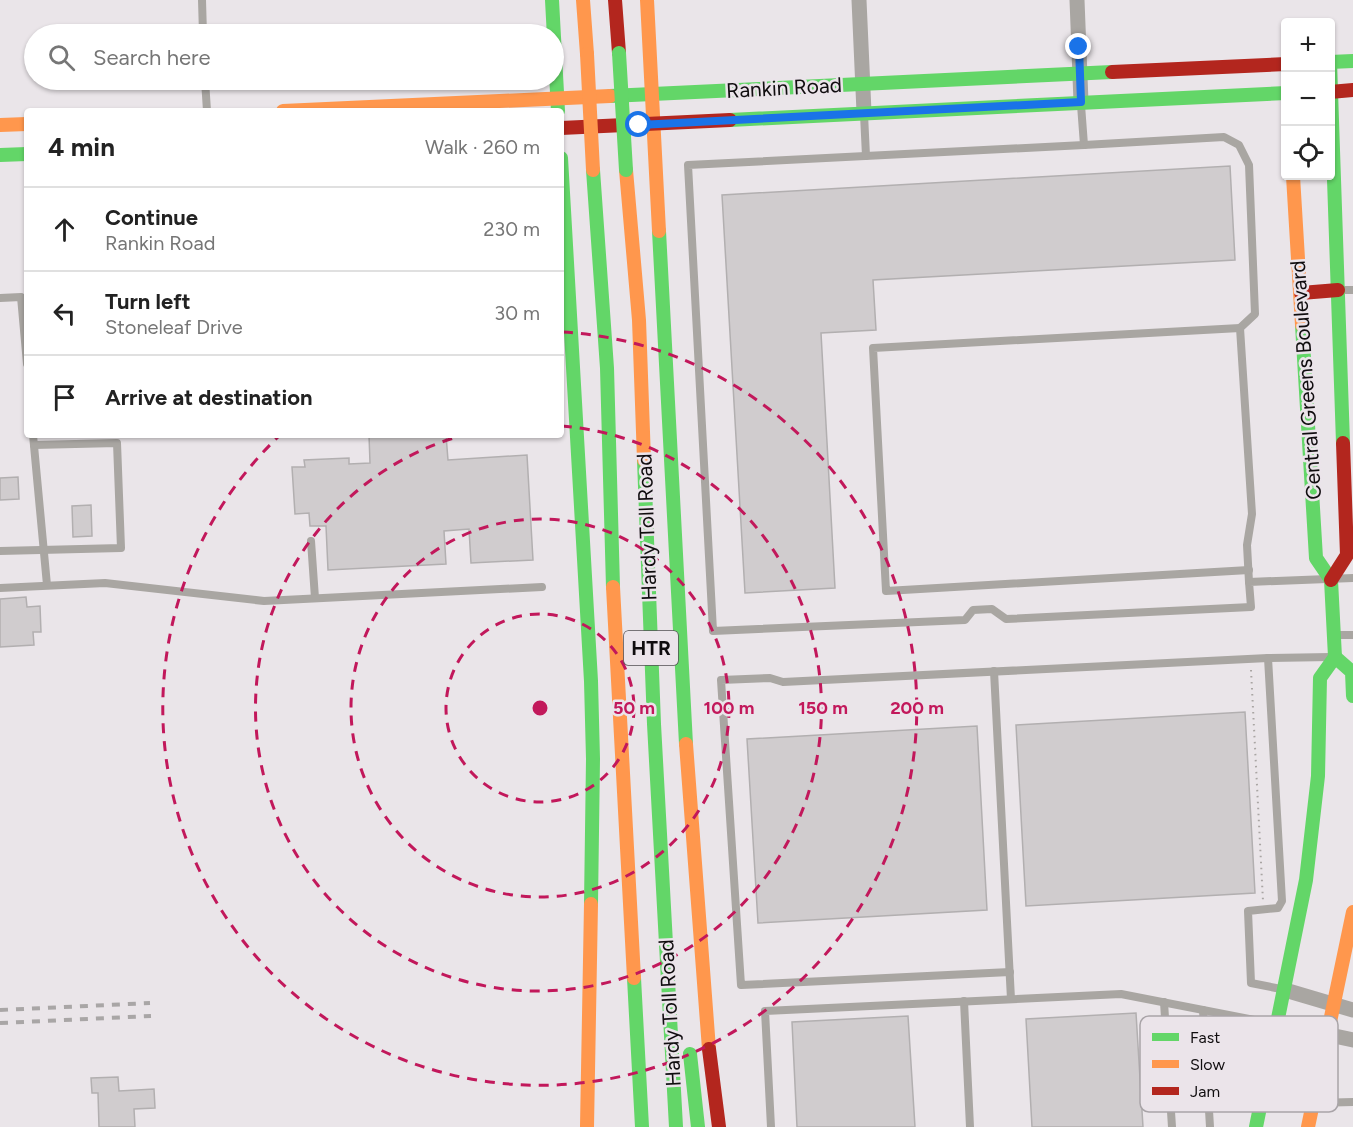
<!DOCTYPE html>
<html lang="en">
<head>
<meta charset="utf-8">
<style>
  :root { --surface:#fff; --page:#f6f6f6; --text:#222; --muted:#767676; --line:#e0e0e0 }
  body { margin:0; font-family:Figtree,sans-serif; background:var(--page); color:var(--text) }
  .controls { position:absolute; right:18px; top:18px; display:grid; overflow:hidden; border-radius:6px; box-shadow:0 2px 4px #0004 }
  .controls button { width:54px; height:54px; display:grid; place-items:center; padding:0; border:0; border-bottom:2px solid var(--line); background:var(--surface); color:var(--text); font:30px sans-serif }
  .stop { position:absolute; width:18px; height:18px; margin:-14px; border:4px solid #1a73e8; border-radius:50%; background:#fff }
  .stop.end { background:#1a73e8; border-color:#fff; box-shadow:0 2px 6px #0008 }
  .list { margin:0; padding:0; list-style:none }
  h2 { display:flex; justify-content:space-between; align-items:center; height:78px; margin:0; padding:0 24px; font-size:26px }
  h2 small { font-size:20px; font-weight:400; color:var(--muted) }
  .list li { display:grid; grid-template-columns:39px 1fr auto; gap:18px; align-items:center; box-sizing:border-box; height:84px; padding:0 24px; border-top:2px solid var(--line) }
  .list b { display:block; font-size:22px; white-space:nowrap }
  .list p { margin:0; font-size:20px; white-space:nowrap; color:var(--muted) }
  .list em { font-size:20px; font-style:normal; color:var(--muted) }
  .icon { flex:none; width:33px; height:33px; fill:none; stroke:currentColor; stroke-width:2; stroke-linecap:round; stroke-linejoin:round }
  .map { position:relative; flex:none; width:1353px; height:1127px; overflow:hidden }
  .search { position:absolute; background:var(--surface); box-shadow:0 2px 4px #0004; left:24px; top:24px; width:540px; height:66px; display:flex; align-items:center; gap:15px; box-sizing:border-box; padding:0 21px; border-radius:33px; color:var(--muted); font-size:22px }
  .panel { position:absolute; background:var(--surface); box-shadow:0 2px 4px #0004; left:24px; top:108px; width:540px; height:330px; border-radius:6px }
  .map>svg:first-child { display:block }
</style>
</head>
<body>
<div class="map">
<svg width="1353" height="1127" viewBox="0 0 1353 1127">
  <rect width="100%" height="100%" fill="#eae5e9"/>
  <g fill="#d0ccce" stroke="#b2afb0" stroke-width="1.5">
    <path d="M 1230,166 L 1235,260 L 873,280 L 876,330 L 821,333 L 835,588 L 745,593 L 722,195 Z"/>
    <path d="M 369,435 L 446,435 L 448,460 L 527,455 L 533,560 L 471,563 L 469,529 L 444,531 L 446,564 L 328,570 L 326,526 L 310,526 L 309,513 L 295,514 L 292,467 L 305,467 L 304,460 L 349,458 L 349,464 L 370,463 Z"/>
    <path d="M 18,477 L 19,499 L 0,500 L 0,478 Z"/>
    <path d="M 91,505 L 92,536 L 73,537 L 72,506 Z"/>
    <path d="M 26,597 L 27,607 L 40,606 L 41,632 L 33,632 L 34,645 L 0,647 L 0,599 Z"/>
    <path d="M 1245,712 L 1255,893 L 1026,906 L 1016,725 Z"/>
    <path d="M 977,726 L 987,910 L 758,923 L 747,739 Z"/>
    <path d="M 1136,1013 L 1143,1127 L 1032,1127 L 1026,1019 Z"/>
    <path d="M 908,1016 L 915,1127 L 797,1127 L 792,1022 Z"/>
    <path d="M 118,1077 L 119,1091 L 154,1089 L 155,1108 L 134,1109 L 135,1127 L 99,1127 L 98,1093 L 92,1093 L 91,1078 Z"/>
  </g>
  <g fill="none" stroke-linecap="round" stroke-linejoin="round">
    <path stroke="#a9a5a3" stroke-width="2" stroke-dasharray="1.5 4.5" stroke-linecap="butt" d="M 1251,670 L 1263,901"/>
    <g stroke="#a9a6a2" stroke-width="8">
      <path d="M 202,0 L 203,34"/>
      <path d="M 205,80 L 207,111"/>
      <path d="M 1081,105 L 1084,145 L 688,165 L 713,631 L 965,620 L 973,610 L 992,609 L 1006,619 L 1251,607 L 1249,582 L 1353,578"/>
      <path d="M 864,114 L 866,156"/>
      <path d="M 1084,145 L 1224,137 L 1239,145 L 1249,165 L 1255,314 L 1240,328 L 1252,514 L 1247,545 L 1249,582"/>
      <path d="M 1339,290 L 1353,290"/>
      <path d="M 0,298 L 21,297 L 27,364"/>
      <path d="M 1240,328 L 873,348 L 886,591 L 1249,570"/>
      <path d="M 33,435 L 47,585"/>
      <path d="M 311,541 L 315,598"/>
      <path d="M 0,551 L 121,548 L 117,443 L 34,445"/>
      <path d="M 0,588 L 105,583 L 264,601 L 542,587"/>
      <path d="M 1335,635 L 1353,635"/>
      <path d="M 1268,658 L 1282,901 L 1278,908 L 1248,911 L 1251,983 L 1281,989"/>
      <path d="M 994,671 L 1011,999"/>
      <path d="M 1010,972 L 741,985 L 721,680 L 770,678 L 783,682 L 1268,658 L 1331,657"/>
      <path d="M 964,1001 L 970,1127"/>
      <path d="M 1164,1002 L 1172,1127"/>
      <path d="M 1203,1010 L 1210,1127"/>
      <path d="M 1167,1055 L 1206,1052"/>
      <path d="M 1314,1103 L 1353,1102"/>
      <path d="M 771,1127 L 765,1011 L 1121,994 L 1275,1024"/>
    </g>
    <g stroke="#a9a6a2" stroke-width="15">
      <path d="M 859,0 L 864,112"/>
      <path d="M 1077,0 L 1081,102"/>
      <path d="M 1285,990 L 1353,1010"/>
      <path d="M 1278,1024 L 1353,1040"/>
    </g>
    <g stroke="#63d668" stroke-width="14">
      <path d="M 552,0 L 558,111"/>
      <path d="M 610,96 L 1112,72"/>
      <path d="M 730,120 L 1286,93"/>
      <path d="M 0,155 L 27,154"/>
      <path d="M 561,158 L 591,681 L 593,759 L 591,904"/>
      <path d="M 593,170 L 607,368 L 613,587"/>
      <path d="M 659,231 L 686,744"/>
      <path d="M 1343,443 L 1330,62 L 1353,61"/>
      <path d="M 644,460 L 654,724 L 676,1127"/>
      <path d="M 1335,657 L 1352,672 L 1353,696"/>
      <path d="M 634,978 L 642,1127"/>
      <path d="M 690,1054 L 698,1127"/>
      <path d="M 1256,1127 L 1306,880 L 1318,776 L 1320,678 L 1335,657 L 1331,580 L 1316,558 L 1302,325"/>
    </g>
    <g stroke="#ff974d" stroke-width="14">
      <path d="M 583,0 L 587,54"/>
      <path d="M 647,0 L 659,231"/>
      <path d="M 283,111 L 610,96"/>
      <path d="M 0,125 L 27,124"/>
      <path d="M 626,170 L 639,320 L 644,460"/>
      <path d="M 1293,176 L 1302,325"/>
      <path d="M 613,587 L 634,978"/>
      <path d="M 686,744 L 709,1049"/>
      <path d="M 587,1127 L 591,904"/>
      <path d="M 1308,1127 L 1353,912"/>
    </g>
    <g stroke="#b3261e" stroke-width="14">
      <path d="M 615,0 L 619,53"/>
      <path d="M 1112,72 L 1286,64"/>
      <path d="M 1330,92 L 1353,90"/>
      <path d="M 561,128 L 730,120"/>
      <path d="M 1301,293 L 1338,290"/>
      <path d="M 1331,580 L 1347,555 L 1343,443"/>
      <path d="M 709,1049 L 719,1127"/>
    </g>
    <g stroke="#a9a6a6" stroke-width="4" stroke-dasharray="8 8" stroke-linecap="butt">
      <path d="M 0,1010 L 150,1003"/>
      <path d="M 0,1023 L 151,1016"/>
    </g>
    <path stroke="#63d668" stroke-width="14" d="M 619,53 L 626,170"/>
    <path stroke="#ff974d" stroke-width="14" d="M 587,54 L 593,170"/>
  </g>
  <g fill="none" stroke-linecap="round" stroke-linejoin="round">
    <path stroke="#1a73e8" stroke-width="8" d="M 639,125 L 1081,102 L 1079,47"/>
  </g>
  <g fill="none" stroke="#c2185b" stroke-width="3" stroke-dasharray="10 8">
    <circle cx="540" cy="708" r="94"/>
    <circle cx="540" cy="708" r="189"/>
    <path d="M562 426A283 283 0 1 1 464 435"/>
    <path d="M563 332A377 377 0 1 1 278 437"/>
  </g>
  <g text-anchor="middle" stroke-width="5" stroke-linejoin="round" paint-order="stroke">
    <rect fill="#ebe4ea" stroke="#524e51" stroke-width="1.5" x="624" y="631" width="54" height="34" rx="4.5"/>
    <g font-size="20" font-weight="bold" fill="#100d0f">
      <text x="651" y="655">HTR</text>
    </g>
    <g font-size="21" fill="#100d0f" stroke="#ebe4ea">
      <text transform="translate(784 88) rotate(-3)" y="7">Rankin Road</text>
      <text transform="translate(1306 380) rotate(-94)" y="7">Central Greens Boulevard</text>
      <text transform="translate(647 527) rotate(-92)" y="7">Hardy Toll Road</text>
      <text transform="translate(670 1013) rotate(-93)" y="7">Hardy Toll Road</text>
    </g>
  </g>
  <rect x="1140" y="1016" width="198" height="96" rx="9" fill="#ebe4ea" stroke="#a9a4a8" stroke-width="1.5"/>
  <rect x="1152" y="1033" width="27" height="8" fill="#63d668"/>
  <rect x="1152" y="1060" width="27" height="8" fill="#ff974d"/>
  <rect x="1152" y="1087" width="27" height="8" fill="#b3261e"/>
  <g font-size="16" fill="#100d0f">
    <text x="1190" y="1043">Fast</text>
    <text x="1190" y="1070">Slow</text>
    <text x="1190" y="1097">Jam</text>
  </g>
  <circle cx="540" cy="708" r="9" fill="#c2185b" stroke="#ebe4ea" stroke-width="3"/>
  <g font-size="18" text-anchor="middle" font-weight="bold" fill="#c2185b" stroke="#ebe4ea" stroke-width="5" stroke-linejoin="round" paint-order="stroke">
    <text x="634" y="714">50 m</text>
    <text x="729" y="714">100 m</text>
    <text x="823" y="714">150 m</text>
    <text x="917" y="714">200 m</text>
  </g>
</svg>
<div class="controls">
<button>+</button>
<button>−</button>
<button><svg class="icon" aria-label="locate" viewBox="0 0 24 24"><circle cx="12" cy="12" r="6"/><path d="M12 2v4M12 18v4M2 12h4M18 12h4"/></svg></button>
</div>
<div class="stop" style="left:639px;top:125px"></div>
<div class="stop end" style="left:1079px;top:47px"></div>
<div class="search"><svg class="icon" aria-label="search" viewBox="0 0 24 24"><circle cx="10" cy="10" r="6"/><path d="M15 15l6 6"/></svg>Search here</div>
<section class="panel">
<h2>4 min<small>Walk · 260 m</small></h2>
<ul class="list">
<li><svg class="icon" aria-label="ahead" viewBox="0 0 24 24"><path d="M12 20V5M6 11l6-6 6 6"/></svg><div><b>Continue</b><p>Rankin Road</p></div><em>230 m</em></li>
<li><svg class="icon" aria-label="left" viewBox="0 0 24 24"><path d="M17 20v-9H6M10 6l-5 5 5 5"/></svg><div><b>Turn left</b><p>Stoneleaf Drive</p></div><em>30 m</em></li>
<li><svg class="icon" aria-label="arrive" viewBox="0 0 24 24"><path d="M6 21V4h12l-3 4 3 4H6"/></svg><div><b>Arrive at destination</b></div></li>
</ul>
</section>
</div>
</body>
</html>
